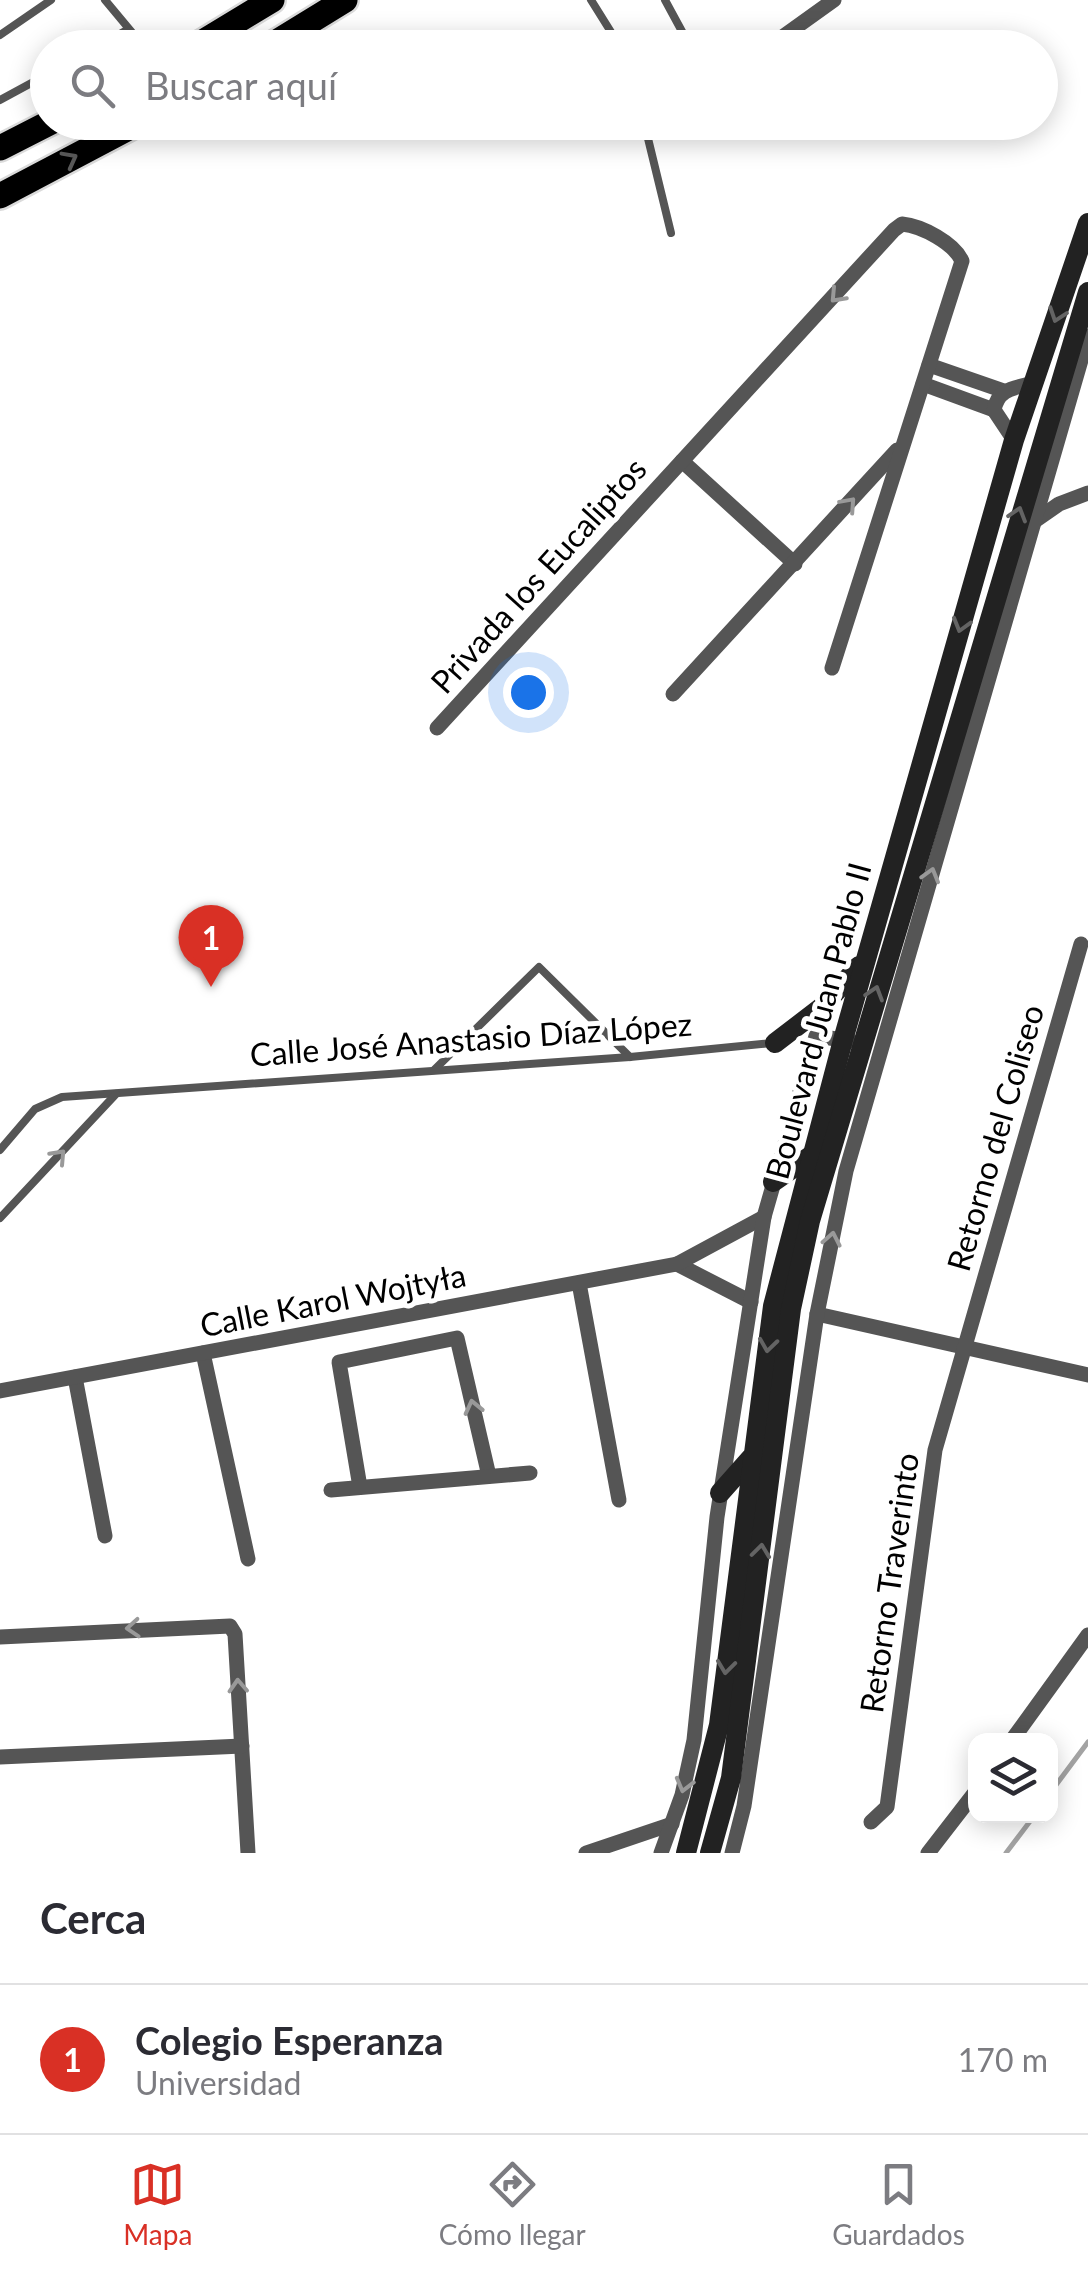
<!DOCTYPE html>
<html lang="es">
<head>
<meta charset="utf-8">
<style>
  :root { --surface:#fff; --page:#f7f7f7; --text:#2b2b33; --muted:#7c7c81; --line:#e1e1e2; --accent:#d93025 }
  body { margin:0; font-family:Lato,sans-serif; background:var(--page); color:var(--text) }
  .controls { position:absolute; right:30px; bottom:30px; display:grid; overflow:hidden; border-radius:20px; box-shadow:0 5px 25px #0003 }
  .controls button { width:90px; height:90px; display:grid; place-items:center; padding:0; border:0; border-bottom:2px solid var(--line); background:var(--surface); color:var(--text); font:50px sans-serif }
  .you { position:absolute; left:528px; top:692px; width:35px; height:35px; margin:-25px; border:8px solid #fff; border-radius:50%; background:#1a73e8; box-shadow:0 0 0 15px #1a73e833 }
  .badge { display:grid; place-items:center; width:65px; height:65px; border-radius:50%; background:var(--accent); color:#fff; font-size:32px; font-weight:700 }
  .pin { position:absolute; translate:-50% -82px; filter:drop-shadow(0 2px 5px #0008) }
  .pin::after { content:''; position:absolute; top:52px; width:35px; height:30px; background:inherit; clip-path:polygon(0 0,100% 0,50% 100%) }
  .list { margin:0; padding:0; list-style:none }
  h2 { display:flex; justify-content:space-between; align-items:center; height:130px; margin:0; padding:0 40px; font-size:42px }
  h2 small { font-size:32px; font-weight:400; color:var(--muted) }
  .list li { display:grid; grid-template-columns:65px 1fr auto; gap:30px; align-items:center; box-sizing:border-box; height:150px; padding:0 40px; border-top:2px solid var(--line) }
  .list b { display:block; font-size:38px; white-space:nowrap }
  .list p { margin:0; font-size:32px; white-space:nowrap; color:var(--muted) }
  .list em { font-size:32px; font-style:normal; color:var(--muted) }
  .icon { flex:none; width:55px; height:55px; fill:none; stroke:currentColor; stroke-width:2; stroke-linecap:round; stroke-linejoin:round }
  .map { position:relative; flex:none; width:1088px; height:1853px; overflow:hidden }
  .search { position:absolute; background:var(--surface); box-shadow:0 5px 25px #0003; left:30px; right:30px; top:30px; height:110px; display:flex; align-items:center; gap:25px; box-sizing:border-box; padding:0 35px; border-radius:55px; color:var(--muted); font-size:38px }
  .sheet { height:280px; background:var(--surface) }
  nav { display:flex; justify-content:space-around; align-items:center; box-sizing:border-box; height:140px; border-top:2px solid var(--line); background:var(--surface); font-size:28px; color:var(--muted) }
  nav a { display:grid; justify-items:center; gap:5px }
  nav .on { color:var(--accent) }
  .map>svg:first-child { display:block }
</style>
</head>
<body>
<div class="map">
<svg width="1088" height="1853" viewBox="0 0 1088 1853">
  <rect width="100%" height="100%" fill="#fff"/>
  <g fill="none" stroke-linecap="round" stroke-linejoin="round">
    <g stroke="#a3a3a3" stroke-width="5">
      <path d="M 1050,1793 L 1088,1742"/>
      <path d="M 1006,1853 L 1034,1816"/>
    </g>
    <defs>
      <g id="primary">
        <path d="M 193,48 L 272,0"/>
        <path d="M 267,48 L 345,0"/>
        <path d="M 0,148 L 51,122"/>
        <path d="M 0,196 L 140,122"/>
      </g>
    </defs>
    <use href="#primary" stroke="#dbdbdb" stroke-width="30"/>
    <g stroke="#555" stroke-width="8">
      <path d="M 105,0 L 145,48"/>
      <path d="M 591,0 L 621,48"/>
      <path d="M 665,0 L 691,48"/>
      <path d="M 0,35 L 51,0"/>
      <path d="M 95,48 L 127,30"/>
      <path d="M 0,100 L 48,74"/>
      <path d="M 644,122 L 671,233"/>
      <path d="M 434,1070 L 539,967 L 630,1057"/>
      <path d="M 0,1150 L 35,1109 L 62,1097 L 630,1057 L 772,1043"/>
      <path d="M 0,1218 L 116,1094"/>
    </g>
    <g stroke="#555" stroke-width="15">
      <path d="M 767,48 L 834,0"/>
      <path d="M 929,365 L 1004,391"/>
      <path d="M 923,384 L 994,410"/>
      <path d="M 1014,440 L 994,410 C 998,388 1015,388 1034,383"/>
      <path d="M 682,461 L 795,564"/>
      <path d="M 1036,520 L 1059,504 L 1088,493"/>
      <path d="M 673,694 L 897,450"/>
      <path d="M 437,728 L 894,230 L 902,224 C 922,226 954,243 962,261 L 832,668"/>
      <path d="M 677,1264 L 751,1302"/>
      <path d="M 579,1283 L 619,1500"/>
      <path d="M 817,1314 L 1088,1375"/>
      <path d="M 203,1353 L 248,1559"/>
      <path d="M 75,1377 L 105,1536"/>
      <path d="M 0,1391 L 677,1264 L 764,1217"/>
      <path d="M 360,1487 L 339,1362 L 457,1338 L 489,1476"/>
      <path d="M 331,1490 L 530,1473"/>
      <path d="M 0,1637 L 230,1626 L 235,1634 L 248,1853"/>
      <path d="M 1012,1740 L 1088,1635"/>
      <path d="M 0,1757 L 242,1746"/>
      <path d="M 871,1822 L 887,1807 L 935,1450 L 1081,944"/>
      <path d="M 586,1853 L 672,1824"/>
      <path d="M 661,1853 L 682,1795 L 694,1740 L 717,1517 L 764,1217 L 816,1036 L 850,1041"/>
      <path d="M 732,1853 L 744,1806 L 817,1314 L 846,1171 L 1088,336"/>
      <path d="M 928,1853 L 976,1791"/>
    </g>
    <g stroke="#222" stroke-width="20">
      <path d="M 775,1043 L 822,1007 L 859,966"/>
      <path d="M 773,1182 L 812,1155"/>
      <path d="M 720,1493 L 751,1458"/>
      <path d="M 686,1853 L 719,1725 L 773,1306 L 843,1040 L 1014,440 L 1088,223"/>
      <path d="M 710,1853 L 731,1778 L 791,1309 L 810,1221 L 1088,292"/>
    </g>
    <use href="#primary" stroke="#000" stroke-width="25"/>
  </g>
  <defs><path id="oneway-chevron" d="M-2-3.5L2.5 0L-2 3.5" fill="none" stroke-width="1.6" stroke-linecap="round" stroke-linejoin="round" transform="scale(2.5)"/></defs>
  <use stroke="#595959" href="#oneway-chevron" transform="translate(70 159) rotate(-28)"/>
  <g stroke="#999">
    <use href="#oneway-chevron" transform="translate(837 296) rotate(133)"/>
    <use href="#oneway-chevron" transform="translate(849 504) rotate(-48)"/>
    <use href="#oneway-chevron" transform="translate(931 875) rotate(-74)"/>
    <use href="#oneway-chevron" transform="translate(59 1156) rotate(-47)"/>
    <use href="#oneway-chevron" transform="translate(832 1239) rotate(-79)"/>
    <use href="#oneway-chevron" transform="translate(473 1407) rotate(-103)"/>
    <use href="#oneway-chevron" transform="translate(133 1628) rotate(176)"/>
    <use href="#oneway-chevron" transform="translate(238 1686) rotate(-93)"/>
    <use href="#oneway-chevron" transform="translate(684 1785) rotate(105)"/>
  </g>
  <g stroke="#646464">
    <use href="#oneway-chevron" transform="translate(1057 315) rotate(109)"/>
    <use href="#oneway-chevron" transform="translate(1018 514) rotate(-73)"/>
    <use href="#oneway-chevron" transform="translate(961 625) rotate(106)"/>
    <use href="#oneway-chevron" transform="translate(875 993) rotate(-73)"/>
    <use href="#oneway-chevron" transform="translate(768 1345) rotate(98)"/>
    <use href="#oneway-chevron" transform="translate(761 1551) rotate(-83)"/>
    <use href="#oneway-chevron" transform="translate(726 1667) rotate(97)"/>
  </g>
  <g text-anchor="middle" stroke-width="10" stroke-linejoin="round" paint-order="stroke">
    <g font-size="32" fill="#000" stroke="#fff">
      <text transform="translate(539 576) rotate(-48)" y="11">Privada los Eucaliptos</text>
      <text transform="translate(819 1021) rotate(-75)" y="11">Boulevard Juan Pablo II</text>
      <text transform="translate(471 1040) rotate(-4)" y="11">Calle José Anastasio Díaz López</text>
      <text transform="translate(996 1138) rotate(-74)" y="11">Retorno del Coliseo</text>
      <text transform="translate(333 1301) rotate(-11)" y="11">Calle Karol Wojtyła</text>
      <text transform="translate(890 1583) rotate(-82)" y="11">Retorno Traverinto</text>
    </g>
  </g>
</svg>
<div class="controls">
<button><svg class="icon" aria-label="layers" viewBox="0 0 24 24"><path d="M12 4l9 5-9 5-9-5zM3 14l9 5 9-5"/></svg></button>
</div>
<div class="you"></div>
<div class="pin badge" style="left:211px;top:987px">1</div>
<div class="search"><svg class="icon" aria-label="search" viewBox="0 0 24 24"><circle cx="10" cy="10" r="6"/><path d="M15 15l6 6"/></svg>Buscar aquí</div>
</div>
<section class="sheet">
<h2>Cerca<small></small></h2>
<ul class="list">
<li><span class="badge">1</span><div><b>Colegio Esperanza</b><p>Universidad</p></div><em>170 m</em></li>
</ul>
</section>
<nav>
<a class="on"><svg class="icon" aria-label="map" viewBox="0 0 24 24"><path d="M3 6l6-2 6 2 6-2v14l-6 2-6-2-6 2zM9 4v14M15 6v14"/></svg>Mapa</a>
<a><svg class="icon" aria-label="directions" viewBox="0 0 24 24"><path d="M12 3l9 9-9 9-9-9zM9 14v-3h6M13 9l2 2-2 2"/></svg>Cómo llegar</a>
<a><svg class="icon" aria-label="saved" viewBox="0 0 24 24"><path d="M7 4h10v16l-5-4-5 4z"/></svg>Guardados</a>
</nav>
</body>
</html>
